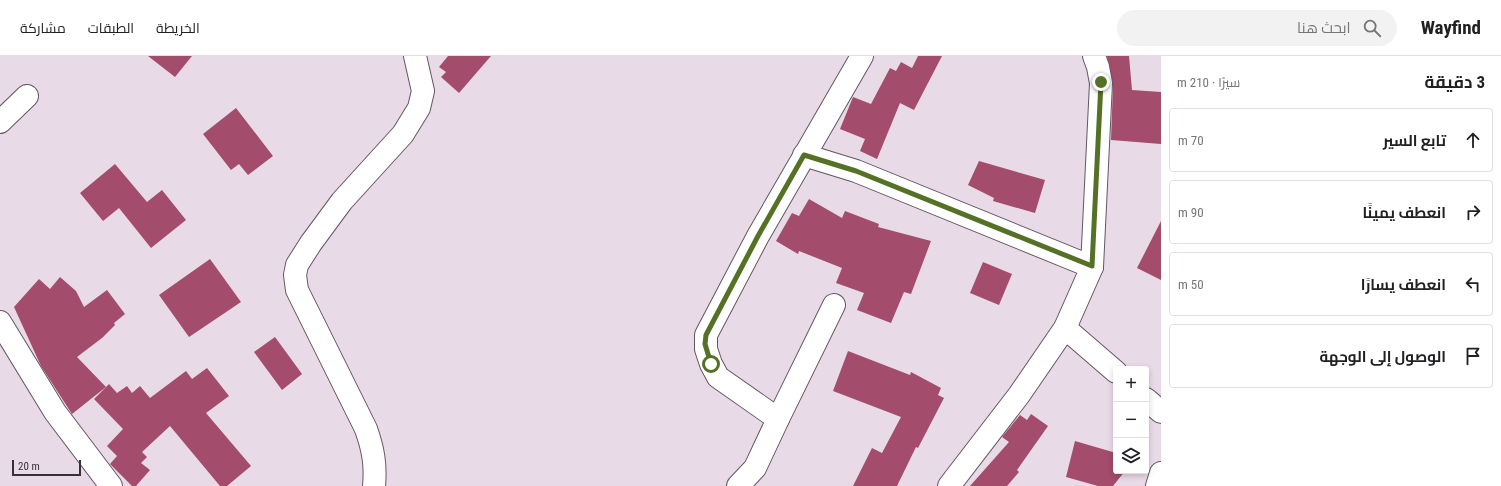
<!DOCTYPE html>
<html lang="ar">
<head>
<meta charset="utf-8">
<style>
  :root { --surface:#fff; --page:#f2f2f2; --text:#202124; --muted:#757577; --line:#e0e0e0 }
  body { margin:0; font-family:"Roboto Condensed",Cairo,sans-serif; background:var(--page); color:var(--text); direction:rtl }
  .controls { position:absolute; right:12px; bottom:12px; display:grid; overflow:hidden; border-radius:4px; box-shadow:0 2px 6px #0003 }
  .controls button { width:36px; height:36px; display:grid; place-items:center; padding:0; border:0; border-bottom:1px solid var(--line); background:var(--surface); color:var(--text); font:20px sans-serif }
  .scale { position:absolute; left:12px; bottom:10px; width:69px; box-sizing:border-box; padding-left:4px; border:2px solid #373136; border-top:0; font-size:11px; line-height:14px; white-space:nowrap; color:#373136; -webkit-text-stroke:3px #e9dae8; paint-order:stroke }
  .stop { position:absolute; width:12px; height:12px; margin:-9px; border:3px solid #547125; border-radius:50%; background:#fff }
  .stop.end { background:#547125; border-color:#fff; box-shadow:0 1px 4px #0008 }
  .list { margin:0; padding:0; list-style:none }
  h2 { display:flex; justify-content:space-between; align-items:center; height:52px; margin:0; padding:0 16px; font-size:17px }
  h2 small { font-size:13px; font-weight:400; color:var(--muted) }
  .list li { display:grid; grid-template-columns:26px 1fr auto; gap:12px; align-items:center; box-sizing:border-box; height:64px; margin:0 8px 8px; padding:0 8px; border:1px solid var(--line); border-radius:4px }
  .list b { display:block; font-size:15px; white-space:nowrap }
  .list em { font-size:13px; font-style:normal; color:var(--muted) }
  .icon { flex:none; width:22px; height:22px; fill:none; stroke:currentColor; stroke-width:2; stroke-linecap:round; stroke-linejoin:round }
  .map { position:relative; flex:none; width:1161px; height:430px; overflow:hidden; direction:ltr }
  header { display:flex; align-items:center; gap:24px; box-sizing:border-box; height:56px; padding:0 20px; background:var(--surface); border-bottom:1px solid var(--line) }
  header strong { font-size:19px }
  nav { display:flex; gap:22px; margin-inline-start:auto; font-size:14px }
  .search { width:280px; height:36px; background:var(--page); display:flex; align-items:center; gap:10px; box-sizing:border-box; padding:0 14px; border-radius:22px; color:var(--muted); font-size:15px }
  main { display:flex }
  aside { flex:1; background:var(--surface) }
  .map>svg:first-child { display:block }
</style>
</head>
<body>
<header>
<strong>Wayfind</strong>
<div class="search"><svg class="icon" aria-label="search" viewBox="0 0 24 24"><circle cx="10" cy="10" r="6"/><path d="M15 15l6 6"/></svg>ابحث هنا</div>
<nav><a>الخريطة</a><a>الطبقات</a><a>مشاركة</a></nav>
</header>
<main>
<aside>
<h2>3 دقيقة<small>سيرًا · 210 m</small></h2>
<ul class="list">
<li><svg class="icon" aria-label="ahead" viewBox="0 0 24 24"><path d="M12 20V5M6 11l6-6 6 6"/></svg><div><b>تابع السير</b></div><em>70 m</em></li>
<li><svg class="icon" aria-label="right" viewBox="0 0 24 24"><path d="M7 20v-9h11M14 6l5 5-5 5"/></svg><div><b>انعطف يمينًا</b></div><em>90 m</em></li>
<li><svg class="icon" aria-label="left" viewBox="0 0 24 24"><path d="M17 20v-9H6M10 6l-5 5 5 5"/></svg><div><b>انعطف يسارًا</b></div><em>50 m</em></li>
<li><svg class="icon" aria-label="arrive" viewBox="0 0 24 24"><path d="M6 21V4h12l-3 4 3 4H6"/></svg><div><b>الوصول إلى الوجهة</b></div></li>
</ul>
</aside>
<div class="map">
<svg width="1161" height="430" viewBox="0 0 1161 430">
  <rect width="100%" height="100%" fill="#e9dae8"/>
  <g fill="#a34c6b">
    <path d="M 148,0 L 192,0 L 175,21 Z"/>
    <path d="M 448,0 L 491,0 L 459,37 L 441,21 L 446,16 L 439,11 Z"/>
    <path d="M 918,0 L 942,0 L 914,54 L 900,47 L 877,103 L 860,95 L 865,83 L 840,73 L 853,41 L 871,48 L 890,12 L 896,15 L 901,6 L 912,12 Z"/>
    <path d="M 1107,0 L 1129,0 L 1132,34 L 1161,36 L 1161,88 L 1111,84 L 1113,28 Z"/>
    <path d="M 236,52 L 273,100 L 248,119 L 239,108 L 231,114 L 203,78 Z"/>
    <path d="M 979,105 L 1045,124 L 1035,157 L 993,145 L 994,142 L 968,129 Z"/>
    <path d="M 115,108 L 147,146 L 162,134 L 186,164 L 151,192 L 119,152 L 103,165 L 80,137 Z"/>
    <path d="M 809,143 L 842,162 L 845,155 L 879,168 L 878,171 L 931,185 L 911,238 L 904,236 L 891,267 L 857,254 L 864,237 L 836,227 L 842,212 L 799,195 L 798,198 L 776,185 L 792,157 L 799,160 Z"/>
    <path d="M 1161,165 L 1161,224 L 1137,212 Z"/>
    <path d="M 210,203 L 241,246 L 189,281 L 159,239 Z"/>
    <path d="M 983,206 L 1012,218 L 999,249 L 970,237 Z"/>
    <path d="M 60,221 L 76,235 L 84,251 L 107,234 L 125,258 L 114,267 L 115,269 L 102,282 L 77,301 L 106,331 L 72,358 L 41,310 L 14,251 L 39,223 L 50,233 Z"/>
    <path d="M 275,281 L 302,318 L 282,334 L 254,296 Z"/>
    <path d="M 848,295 L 910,319 L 911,316 L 941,332 L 938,339 L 944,342 L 918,392 L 916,391 L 897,430 L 853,430 L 872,392 L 882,397 L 901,361 L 833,335 Z"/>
    <path d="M 207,312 L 229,340 L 206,357 L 251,410 L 227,430 L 220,430 L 170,370 L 142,396 L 147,401 L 141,407 L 150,414 L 136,430 L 132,430 L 110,408 L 117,400 L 107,390 L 123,373 L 94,343 L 109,328 L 117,337 L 127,330 L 132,337 L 140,330 L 150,342 L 186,315 L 192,323 Z"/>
    <path d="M 1031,358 L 1048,370 L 1017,414 L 1019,416 L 1007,430 L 970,430 L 1009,386 L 1002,381 L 1020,359 L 1027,364 Z"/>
    <path d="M 1075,385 L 1116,397 L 1116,415 L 1125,415 L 1113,430 L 1098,430 L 1066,421 Z"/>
  </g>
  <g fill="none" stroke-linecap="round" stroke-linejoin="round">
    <defs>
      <g id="minor">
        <path d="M 0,66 L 27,40"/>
        <path d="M 804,99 L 856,115 L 1092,211"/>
        <path d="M 0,266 L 55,356 L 111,430"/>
        <path d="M 1065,272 L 1116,316"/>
        <path d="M 1146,343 L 1161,356"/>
        <path d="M 778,363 L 718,321 L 711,308 L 706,293 L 706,279 L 758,180 L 862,0"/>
        <path d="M 374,430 C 376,408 373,393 366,373 L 297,234 L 295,219 L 297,209 L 311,187 L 342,145 L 403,78 L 419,52 L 423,35 L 415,0"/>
        <path d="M 738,430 L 755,412 L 778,363 L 834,249"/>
        <path d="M 949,430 L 1019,339 L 1065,272 L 1092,211 L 1101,27 L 1098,11 L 1094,0"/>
        <path d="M 1157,430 L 1161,417"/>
      </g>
    </defs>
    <use href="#minor" stroke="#635662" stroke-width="24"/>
    <use href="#minor" stroke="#fff" stroke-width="22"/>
  </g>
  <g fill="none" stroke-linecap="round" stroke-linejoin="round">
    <path stroke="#547125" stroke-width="5" d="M 711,308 L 705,288 L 706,279 L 758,180 L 804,99 L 856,115 L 1092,210 L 1101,26"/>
  </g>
</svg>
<div class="controls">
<button>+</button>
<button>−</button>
<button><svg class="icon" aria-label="layers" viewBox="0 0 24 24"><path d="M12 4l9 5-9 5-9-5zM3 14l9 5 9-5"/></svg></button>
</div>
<div class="scale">20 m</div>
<div class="stop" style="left:711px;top:308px"></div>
<div class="stop end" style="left:1101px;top:26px"></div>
</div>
</main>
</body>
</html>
